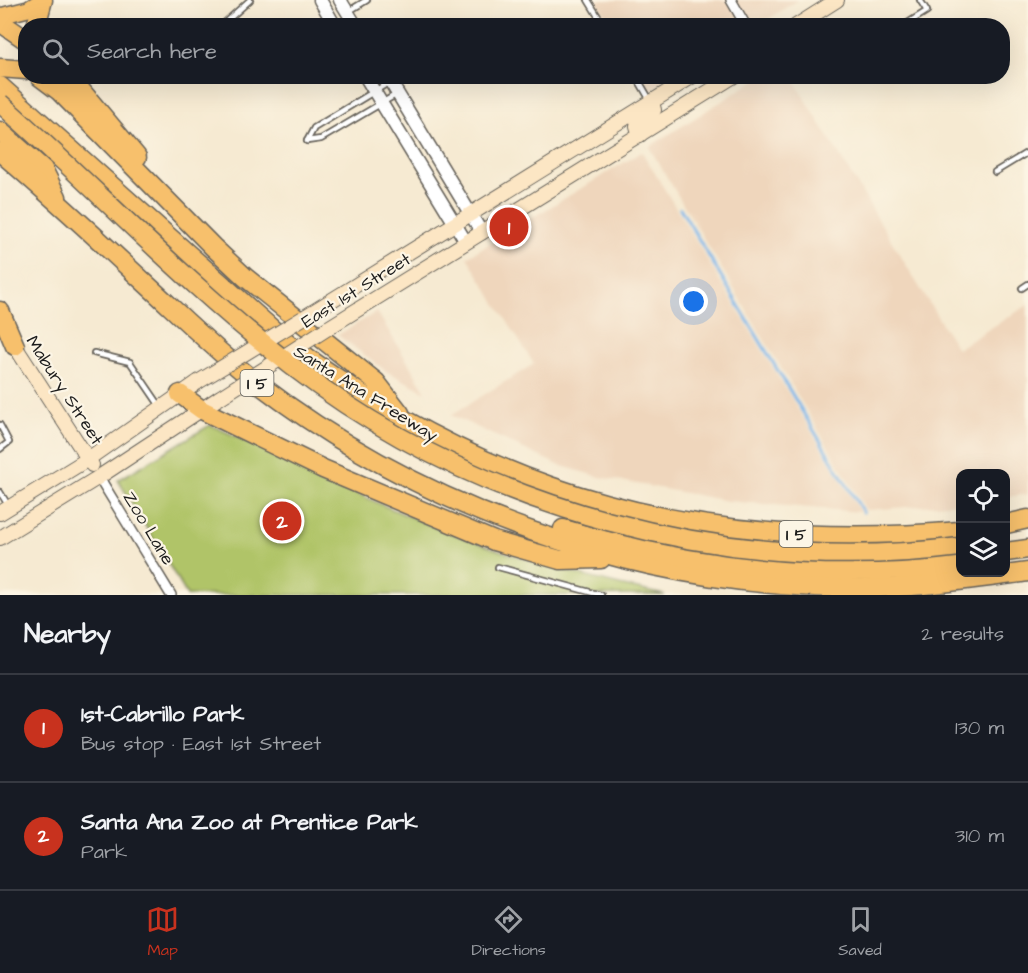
<!DOCTYPE html>
<html lang="en">
<head>
<meta charset="utf-8">
<style>
  :root { --surface:#171b24; --page:#20242c; --text:#f1f3f6; --muted:#9ea1a6; --line:#363941; --accent:#c8321e }
  body { margin:0; font-family:"Architects Daughter",sans-serif; background:var(--page); color:var(--text) }
  .controls { position:absolute; right:18px; bottom:18px; display:grid; overflow:hidden; border-radius:12px; box-shadow:0 6px 24px #0002 }
  .controls button { width:54px; height:54px; display:grid; place-items:center; padding:0; border:0; border-bottom:2px solid var(--line); background:var(--surface); color:var(--text); font:30px sans-serif }
  .you { position:absolute; left:694px; top:302px; width:21px; height:21px; margin:-15px; border:4px solid #fff; border-radius:50%; background:#1a73e8; box-shadow:0 0 0 9px #1a73e833 }
  .badge { display:grid; place-items:center; width:39px; height:39px; border-radius:50%; background:var(--accent); color:#fff; font-size:20px; font-weight:700 }
  .pin { position:absolute; translate:-50% -50%; border:3px solid #fff; box-shadow:0 2px 6px #0006 }
  .list { margin:0; padding:0; list-style:none }
  h2 { display:flex; justify-content:space-between; align-items:center; height:78px; margin:0; padding:0 24px; font-size:26px }
  h2 small { font-size:20px; font-weight:400; color:var(--muted) }
  .list li { display:grid; grid-template-columns:39px 1fr auto; gap:18px; align-items:center; box-sizing:border-box; height:108px; padding:0 24px; border-top:2px solid var(--line) }
  .list b { display:block; font-size:22px; white-space:nowrap }
  .list p { margin:0; font-size:20px; white-space:nowrap; color:var(--muted) }
  .list em { font-size:20px; font-style:normal; color:var(--muted) }
  .icon { flex:none; width:33px; height:33px; fill:none; stroke:currentColor; stroke-width:2; stroke-linecap:round; stroke-linejoin:round }
  .map { position:relative; flex:none; width:1028px; height:595px; overflow:hidden }
  .search { position:absolute; background:var(--surface); box-shadow:0 6px 24px #0002; left:18px; right:18px; top:18px; height:66px; display:flex; align-items:center; gap:15px; box-sizing:border-box; padding:0 21px; border-radius:24px; color:var(--muted); font-size:22px }
  .sheet { height:294px; background:var(--surface) }
  nav { display:flex; justify-content:space-around; align-items:center; box-sizing:border-box; height:84px; border-top:2px solid var(--line); background:var(--surface); font-size:16px; color:var(--muted) }
  nav a { display:grid; justify-items:center; gap:3px }
  nav .on { color:var(--accent) }
  .map>svg:first-child { display:block }
</style>
</head>
<body>
<div class="map">
<svg width="1028" height="595" viewBox="0 0 1028 595">
  <rect width="100%" height="100%" fill="#fcf5e5"/>
  <filter id="ink" filterUnits="userSpaceOnUse"><feTurbulence type="fractalNoise" baseFrequency=".0167" numOctaves="2"/><feDisplacementMap in="SourceGraphic" scale="12" xChannelSelector="R" yChannelSelector="G"/><feConvolveMatrix kernelMatrix="1 2 1 2 8 2 1 2 1" color-interpolation-filters="sRGB"/></filter>
  <filter id="wash" filterUnits="userSpaceOnUse"><feTurbulence type="fractalNoise" baseFrequency=".008" numOctaves="4" result="noise"/><feDisplacementMap in="SourceGraphic" scale="24" xChannelSelector="R" yChannelSelector="G"/><feGaussianBlur stdDeviation="1.35" result="paint"/><feColorMatrix in="noise" values="0 0 0 0 0 0 0 0 0 0 0 0 0 0 0 0 0 1.4 0 .05"/><feComposite in="paint" operator="in"/></filter>
  <g filter="url(#wash)">
    <rect width="100%" height="100%" fill="#f6ead2"/>
    <g fill="#efd6bc">
      <path d="M 596,0 L 798,0 L 757,26 L 611,25 Z"/>
      <path d="M 641,77 L 675,77 L 650,92 Z"/>
      <path d="M 760,77 L 792,77 L 957,349 L 1028,305 L 1028,494 L 1006,497 L 1006,473 L 960,473 L 960,503 L 866,510 L 649,147 Z"/>
      <path d="M 642,152 L 860,512 L 728,501 L 600,477 L 558,465 L 451,415 L 534,364 L 467,257 Z"/>
      <path d="M 377,312 L 426,392 L 386,371 L 338,335 Z"/>
    </g>
    <path fill="#b0c468" stroke="#667042" stroke-width="1.5" d="M 210,425 C 270,450 327,481 387,507 C 477,546 569,576 665,595 L 187,595 L 118,480 Z"/>
    <g fill="none" stroke-linecap="round" stroke-linejoin="round">
      <path stroke="#78b4ea" stroke-width="3" d="M 680,208 L 863,512"/>
    </g>
  </g>
  <g filter="url(#ink)">
    <g fill="none" stroke-linecap="round" stroke-linejoin="round">
      <defs>
        <g id="service">
          <path d="M 588,0 L 604,26"/>
          <path d="M 349,11 L 367,0"/>
          <path d="M 221,26 L 250,0"/>
          <path d="M 903,26 L 927,11 L 920,0"/>
          <path d="M 636,76 L 650,100"/>
          <path d="M 307,141 L 314,128 L 388,83"/>
          <path d="M 307,141 L 321,139 L 397,94"/>
          <path d="M 995,172 L 1028,152"/>
          <path d="M 1022,288 L 1028,284"/>
          <path d="M 94,353 L 130,362 L 160,406"/>
          <path d="M 0,425 L 9,442 L 0,449"/>
          <path d="M 0,492 L 8,505"/>
          <path d="M 498,567 L 601,595"/>
        </g>
        <g id="minor">
          <path d="M 731,0 L 746,26"/>
          <path d="M 99,477 L 171,595"/>
        </g>
        <g id="tertiary">
          <path d="M 320,0 L 335,26"/>
          <path d="M 340,0 L 356,26"/>
          <path d="M 365,76 L 466,242"/>
          <path d="M 387,76 L 482,233"/>
        </g>
        <g id="secondary">
          <path d="M 796,26 L 837,0"/>
          <path d="M 640,135 L 637,126 L 654,110 L 652,102"/>
          <path d="M 303,318 L 693,76"/>
          <path d="M 328,328 L 734,76"/>
          <path d="M 11,340 L 92,465"/>
          <path d="M 0,513 L 88,459 L 198,382"/>
          <path d="M 0,538 L 99,477 L 219,398"/>
        </g>
        <path id="primary" d="M 0,16 L 28,9 L 42,0"/>
        <g id="motorway">
          <path d="M 0,22 L 26,40"/>
          <path d="M 36,26 L 43,0"/>
          <path d="M 0,68 L 26,70"/>
          <path d="M 39,76 L 59,91 L 213,247 L 245,277 L 376,382 L 400,413"/>
          <path d="M 69,76 L 137,157"/>
          <path d="M 0,86 L 289,344 C 494,498 705,553 960,531"/>
          <path d="M 0,131 L 43,169 L 57,197"/>
          <path d="M 0,152 C 49,194 96,237 143,281 C 180,315 216,351 256,382 C 423,510 632,584 842,588 C 904,590 967,580 1028,572"/>
          <path d="M 0,311 L 15,346"/>
          <path d="M 180,394 L 202,410 L 323,469 L 494,541 L 560,560 L 601,559"/>
          <path d="M 1006,524 L 1028,519"/>
          <path d="M 563,529 C 692,566 826,581 960,564"/>
          <path d="M 1006,552 L 1028,549"/>
        </g>
      </defs>
      <use href="#service" stroke="#68645c" stroke-width="8"/>
      <use href="#minor" stroke="#68645c" stroke-width="12"/>
      <use href="#tertiary" stroke="#68645c" stroke-width="15"/>
      <use href="#secondary" stroke="#68645c" stroke-width="16"/>
      <use href="#primary" stroke="#68645c" stroke-width="18"/>
      <use href="#motorway" stroke="#68645c" stroke-width="21"/>
      <use href="#service" stroke="#fff" stroke-width="4.5"/>
      <use href="#minor" stroke="#fff" stroke-width="9"/>
      <use href="#tertiary" stroke="#fff" stroke-width="12"/>
      <use href="#secondary" stroke="#fce6c4" stroke-width="14"/>
      <use href="#primary" stroke="#f7c06c" stroke-width="15"/>
      <use href="#motorway" stroke="#f7c06c" stroke-width="18"/>
      <defs>
        <g id="secondary-bridge">
          <path d="M 198,382 L 303,318"/>
          <path d="M 219,398 L 328,328"/>
        </g>
        <path id="motorway-bridge" d="M 0,103 C 98,190 189,287 292,366 C 479,510 727,576 960,547"/>
      </defs>
      <use href="#secondary-bridge" stroke="#68645c" stroke-width="16" stroke-linecap="butt"/>
      <use href="#motorway-bridge" stroke="#68645c" stroke-width="21" stroke-linecap="butt"/>
      <use href="#secondary-bridge" stroke="#fce6c4" stroke-width="14"/>
      <use href="#motorway-bridge" stroke="#f7c06c" stroke-width="18"/>
    </g>
  </g>
  <g text-anchor="middle" stroke-width="4.5" stroke-linejoin="round" paint-order="stroke">
    <g fill="#fcf5e5" stroke="#5f5d58" stroke-width="1.5">
      <rect x="240.5" y="370" width="33" height="26" rx="4.5"/>
      <rect x="779.5" y="521" width="33" height="26" rx="4.5"/>
    </g>
    <g font-size="16" font-weight="bold" fill="#1c1c1c">
      <text x="257" y="389">I 5</text>
      <text x="796" y="540">I 5</text>
    </g>
    <g font-size="18" fill="#1c1c1c" stroke="#fcf5e5">
      <text transform="translate(356 290) rotate(-32)" y="6">East 1st Street</text>
      <text transform="translate(65 390) rotate(57)" y="6">Mabury Street</text>
      <text transform="translate(366 393) rotate(32)" y="6">Santa Ana Freeway</text>
      <text transform="translate(149 528) rotate(59)" y="6">Zoo Lane</text>
    </g>
  </g>
</svg>
<div class="controls">
<button><svg class="icon" aria-label="locate" viewBox="0 0 24 24"><circle cx="12" cy="12" r="6"/><path d="M12 2v4M12 18v4M2 12h4M18 12h4"/></svg></button>
<button><svg class="icon" aria-label="layers" viewBox="0 0 24 24"><path d="M12 4l9 5-9 5-9-5zM3 14l9 5 9-5"/></svg></button>
</div>
<div class="you"></div>
<div class="pin badge" style="left:509px;top:227px">1</div>
<div class="pin badge" style="left:282px;top:521px">2</div>
<div class="search"><svg class="icon" aria-label="search" viewBox="0 0 24 24"><circle cx="10" cy="10" r="6"/><path d="M15 15l6 6"/></svg>Search here</div>
</div>
<section class="sheet">
<h2>Nearby<small>2 results</small></h2>
<ul class="list">
<li><span class="badge">1</span><div><b>1st-Cabrillo Park</b><p>Bus stop · East 1st Street</p></div><em>130 m</em></li>
<li><span class="badge">2</span><div><b>Santa Ana Zoo at Prentice Park</b><p>Park</p></div><em>310 m</em></li>
</ul>
</section>
<nav>
<a class="on"><svg class="icon" aria-label="map" viewBox="0 0 24 24"><path d="M3 6l6-2 6 2 6-2v14l-6 2-6-2-6 2zM9 4v14M15 6v14"/></svg>Map</a>
<a><svg class="icon" aria-label="directions" viewBox="0 0 24 24"><path d="M12 3l9 9-9 9-9-9zM9 14v-3h6M13 9l2 2-2 2"/></svg>Directions</a>
<a><svg class="icon" aria-label="saved" viewBox="0 0 24 24"><path d="M7 4h10v16l-5-4-5 4z"/></svg>Saved</a>
</nav>
</body>
</html>
